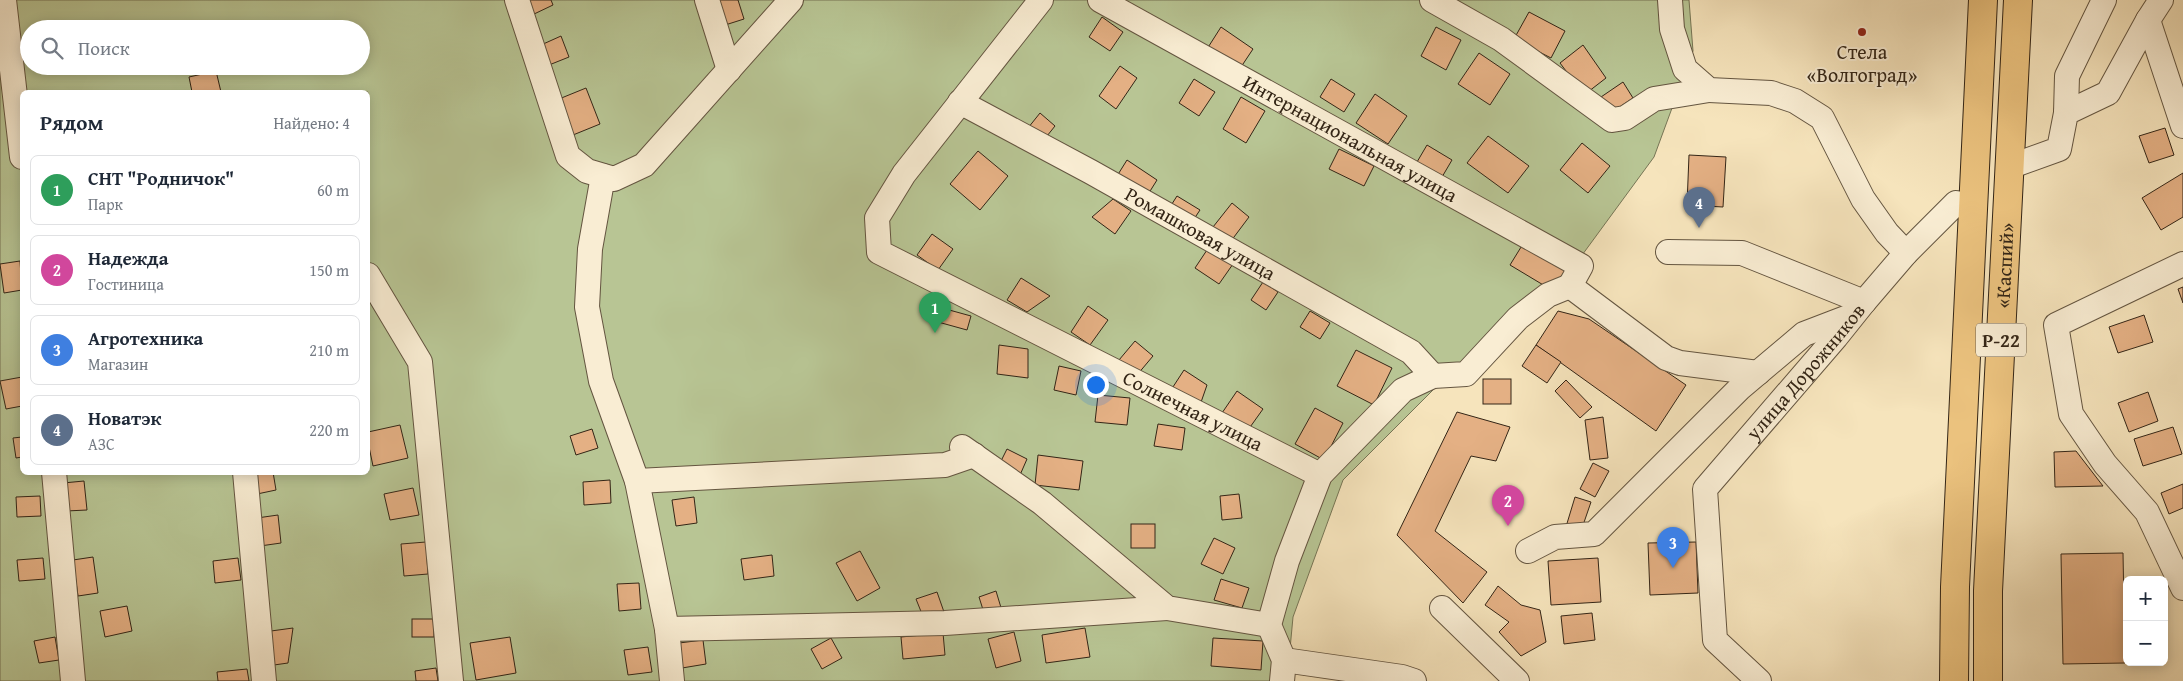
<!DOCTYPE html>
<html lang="ru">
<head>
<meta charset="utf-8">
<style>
  :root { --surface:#fff; --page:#f6f6f7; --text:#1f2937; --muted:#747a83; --line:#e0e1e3; --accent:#8f2418 }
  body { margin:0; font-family:"Gentium Book Plus",serif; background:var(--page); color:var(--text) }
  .controls { position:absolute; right:15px; bottom:15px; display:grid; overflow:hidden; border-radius:8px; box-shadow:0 2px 12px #0003 }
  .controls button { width:45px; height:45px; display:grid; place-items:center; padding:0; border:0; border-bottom:1px solid var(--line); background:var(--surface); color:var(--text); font:25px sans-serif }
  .you { position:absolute; left:1095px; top:384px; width:18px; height:18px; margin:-12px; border:4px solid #fff; border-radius:50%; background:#1a73e8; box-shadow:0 0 0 8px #1a73e833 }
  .badge { display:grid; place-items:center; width:32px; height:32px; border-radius:50%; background:var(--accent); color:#fff; font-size:16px; font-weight:700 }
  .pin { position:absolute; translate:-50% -41px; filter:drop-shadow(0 1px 2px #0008) }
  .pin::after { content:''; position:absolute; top:26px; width:18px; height:15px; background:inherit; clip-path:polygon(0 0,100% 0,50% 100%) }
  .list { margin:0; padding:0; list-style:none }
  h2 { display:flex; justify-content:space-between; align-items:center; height:65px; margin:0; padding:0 20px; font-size:21px }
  h2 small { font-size:16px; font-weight:400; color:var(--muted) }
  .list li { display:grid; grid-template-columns:32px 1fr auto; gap:15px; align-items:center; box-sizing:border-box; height:70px; margin:0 10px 10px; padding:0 10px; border:1px solid var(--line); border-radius:8px }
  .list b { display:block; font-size:19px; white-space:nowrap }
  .list p { margin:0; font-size:16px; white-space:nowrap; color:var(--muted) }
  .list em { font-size:16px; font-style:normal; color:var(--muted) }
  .icon { flex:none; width:28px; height:28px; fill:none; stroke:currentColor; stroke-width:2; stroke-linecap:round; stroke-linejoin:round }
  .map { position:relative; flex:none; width:2183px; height:681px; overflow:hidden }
  .search { position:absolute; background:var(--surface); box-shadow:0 2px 12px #0003; left:20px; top:20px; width:350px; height:55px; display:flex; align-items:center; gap:12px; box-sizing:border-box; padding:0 18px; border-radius:28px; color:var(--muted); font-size:19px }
  .panel { position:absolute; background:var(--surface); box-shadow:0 2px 12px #0003; left:20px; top:90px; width:350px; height:385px; border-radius:8px }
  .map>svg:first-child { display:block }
</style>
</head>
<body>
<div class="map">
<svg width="2183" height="681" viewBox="0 0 2183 681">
  <rect width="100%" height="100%" fill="#f6e4bc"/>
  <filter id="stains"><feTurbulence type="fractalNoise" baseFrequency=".004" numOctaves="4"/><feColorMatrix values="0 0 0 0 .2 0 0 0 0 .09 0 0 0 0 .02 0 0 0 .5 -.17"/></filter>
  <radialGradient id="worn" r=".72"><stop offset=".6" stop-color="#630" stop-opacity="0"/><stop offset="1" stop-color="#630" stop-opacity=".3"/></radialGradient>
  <path fill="#b8c594" stroke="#767555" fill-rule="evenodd" d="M 0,0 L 1689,0 L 1693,51 L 1654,157 L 1555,292 L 1450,373 L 1343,480 L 1293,617 L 1287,681 L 0,681 ZM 29,29 L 361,29 L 361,66 L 29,66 ZM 22,92 L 368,92 L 368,472 L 22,472 Z"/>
  <g fill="#e4b084" stroke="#332516">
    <path d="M 529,0 L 551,0 L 553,5 L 532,15 Z"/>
    <path d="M 713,0 L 738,0 L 744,19 L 722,26 Z"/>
    <path d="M 1529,12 L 1565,31 L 1551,58 L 1514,39 Z"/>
    <path d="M 1102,17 L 1123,32 L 1110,51 L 1089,37 Z"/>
    <path d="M 1221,27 L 1253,49 L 1239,70 L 1207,49 Z"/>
    <path d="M 1436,27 L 1461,40 L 1446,70 L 1421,56 Z"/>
    <path d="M 561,36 L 569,57 L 549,65 L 541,45 Z"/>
    <path d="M 1583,45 L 1606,78 L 1584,95 L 1560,63 Z"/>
    <path d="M 1479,53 L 1510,74 L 1490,105 L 1458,84 Z"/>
    <path d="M 1120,66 L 1137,78 L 1116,109 L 1099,96 Z"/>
    <path d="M 216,71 L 221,92 L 192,92 L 189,77 Z"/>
    <path d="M 1194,79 L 1215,92 L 1199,116 L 1179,103 Z"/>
    <path d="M 1331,79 L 1355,94 L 1344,112 L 1320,97 Z"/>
    <path d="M 1623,82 L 1633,98 L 1612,112 L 1601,97 Z"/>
    <path d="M 586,88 L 600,124 L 573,135 L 559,99 Z"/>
    <path d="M 1375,94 L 1407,116 L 1388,144 L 1356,123 Z"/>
    <path d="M 1241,97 L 1265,111 L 1246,143 L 1223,129 Z"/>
    <path d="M 1040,113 L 1055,126 L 1043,141 L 1028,128 Z"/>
    <path d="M 2165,128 L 2174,155 L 2149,163 L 2139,136 Z"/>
    <path d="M 1488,136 L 1529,166 L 1508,193 L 1467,163 Z"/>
    <path d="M 1582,143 L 1610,166 L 1588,193 L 1560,170 Z"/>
    <path d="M 1427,145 L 1452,160 L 1442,177 L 1417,162 Z"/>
    <path d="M 1339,149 L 1374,166 L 1364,186 L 1329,169 Z"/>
    <path d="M 978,151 L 1008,176 L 980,210 L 950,184 Z"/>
    <path d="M 1689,155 L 1726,157 L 1723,207 L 1687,205 Z"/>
    <path d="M 1127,160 L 1157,180 L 1147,196 L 1117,176 Z"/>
    <path d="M 2183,173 L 2183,217 L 2161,230 L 2142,198 Z"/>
    <path d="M 1177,196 L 1200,210 L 1192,222 L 1170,207 Z"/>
    <path d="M 1113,199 L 1131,211 L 1115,234 L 1092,217 Z"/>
    <path d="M 1232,203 L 1249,217 L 1231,241 L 1213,227 Z"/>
    <path d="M 932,234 L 953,249 L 938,270 L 917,255 Z"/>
    <path d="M 1526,239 L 1571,267 L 1555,292 L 1510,265 Z"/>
    <path d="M 1209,247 L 1233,264 L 1219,284 L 1195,268 Z"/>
    <path d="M 20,261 L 22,290 L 4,293 L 0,264 Z"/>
    <path d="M 1021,278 L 1050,296 L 1027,312 L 1007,300 Z"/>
    <path d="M 1263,282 L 1278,292 L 1266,310 L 1251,300 Z"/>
    <path d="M 2183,287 L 2183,303 L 2178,289 Z"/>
    <path d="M 1088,306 L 1108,320 L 1090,345 L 1071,332 Z"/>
    <path d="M 942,308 L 971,316 L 967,330 L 938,322 Z"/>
    <path d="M 1310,311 L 1330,323 L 1320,339 L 1300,327 Z"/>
    <path d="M 1558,311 L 1589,319 L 1686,385 L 1656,431 L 1536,345 Z"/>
    <path d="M 2144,315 L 2153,342 L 2118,353 L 2109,327 Z"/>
    <path d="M 1135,341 L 1153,356 L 1137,375 L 1119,360 Z"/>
    <path d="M 999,345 L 1028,349 L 1028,378 L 997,374 Z"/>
    <path d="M 1536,345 L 1561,362 L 1547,383 L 1522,366 Z"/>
    <path d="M 1356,350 L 1392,368 L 1374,405 L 1337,386 Z"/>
    <path d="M 1059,366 L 1081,371 L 1076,395 L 1054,390 Z"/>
    <path d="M 1184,370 L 1207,385 L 1199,408 L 1171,390 Z"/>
    <path d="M 22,377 L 22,406 L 6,409 L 0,381 Z"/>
    <rect x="1483" y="379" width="28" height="25"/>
    <path d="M 1566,380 L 1592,407 L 1580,418 L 1555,391 Z"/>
    <path d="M 1237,391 L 1263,409 L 1248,430 L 1222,413 Z"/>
    <path d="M 2148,392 L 2158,421 L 2129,432 L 2118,403 Z"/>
    <path d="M 1098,395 L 1130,398 L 1127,425 L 1095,422 Z"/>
    <path d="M 1315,408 L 1343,423 L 1324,460 L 1295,444 Z"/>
    <path d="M 1457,412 L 1510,427 L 1496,461 L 1471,456 L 1435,531 L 1487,572 L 1463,603 L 1397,535 Z"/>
    <path d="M 1603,417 L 1608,458 L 1590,460 L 1585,420 Z"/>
    <path d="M 1158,424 L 1185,428 L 1182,450 L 1154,446 Z"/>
    <path d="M 400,425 L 408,458 L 373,466 L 368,442 L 368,432 Z"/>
    <path d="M 2173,427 L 2182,454 L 2143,466 L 2134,439 Z"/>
    <path d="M 592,429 L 598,448 L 576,455 L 570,436 Z"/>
    <path d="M 22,437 L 22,457 L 16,458 L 13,438 Z"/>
    <path d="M 1007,449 L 1027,459 L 1020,475 L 999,465 Z"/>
    <path d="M 2076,451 L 2103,486 L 2055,487 L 2054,452 Z"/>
    <path d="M 1038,455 L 1083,461 L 1079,490 L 1035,485 Z"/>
    <path d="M 1593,463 L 1609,471 L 1595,497 L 1580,489 Z"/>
    <path d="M 261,472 L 273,472 L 276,490 L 257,494 L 253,474 Z"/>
    <path d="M 610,480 L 611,503 L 584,505 L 583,482 Z"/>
    <path d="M 84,481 L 87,510 L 66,511 L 63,483 Z"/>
    <path d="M 2183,484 L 2183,508 L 2169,514 L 2161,493 Z"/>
    <path d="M 413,488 L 419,515 L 390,520 L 384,494 Z"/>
    <path d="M 1239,494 L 1242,518 L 1222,520 L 1220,496 Z"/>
    <path d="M 40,496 L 41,516 L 17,517 L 16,497 Z"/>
    <path d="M 694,497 L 697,523 L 676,526 L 672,500 Z"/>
    <path d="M 1575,497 L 1591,502 L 1580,534 L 1565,530 Z"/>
    <path d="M 278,515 L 281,543 L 260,546 L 257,518 Z"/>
    <rect x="1131" y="524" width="24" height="24"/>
    <path d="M 1214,538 L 1235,548 L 1223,574 L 1201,564 Z"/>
    <path d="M 426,542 L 428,574 L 404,576 L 401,544 Z"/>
    <path d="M 1696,542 L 1698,593 L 1650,595 L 1648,543 Z"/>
    <path d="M 860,551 L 880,588 L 857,601 L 836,563 Z"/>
    <path d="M 2123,553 L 2125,663 L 2063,664 L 2061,554 Z"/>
    <path d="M 772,555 L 774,576 L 744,580 L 741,559 Z"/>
    <path d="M 93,557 L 98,593 L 78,596 L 73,560 Z"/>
    <path d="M 43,558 L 45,579 L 19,581 L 17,560 Z"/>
    <path d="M 238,558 L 241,580 L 215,583 L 213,561 Z"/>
    <path d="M 1598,558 L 1601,602 L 1551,605 L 1548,561 Z"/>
    <path d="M 1221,579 L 1249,588 L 1242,608 L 1214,600 Z"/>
    <path d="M 639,583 L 641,609 L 619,611 L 617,584 Z"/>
    <path d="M 1498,586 L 1521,605 L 1540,610 L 1546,642 L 1521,656 L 1499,632 L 1509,622 L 1485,605 Z"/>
    <path d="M 996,591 L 1002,611 L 985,616 L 979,597 Z"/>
    <path d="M 937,592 L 944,612 L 924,619 L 916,599 Z"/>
    <path d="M 127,606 L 132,631 L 105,637 L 100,611 Z"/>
    <path d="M 1592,613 L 1595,640 L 1564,644 L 1561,616 Z"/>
    <rect x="412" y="619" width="22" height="18"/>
    <path d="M 293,628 L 288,663 L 274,665 L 271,631 Z"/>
    <path d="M 1085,628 L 1090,657 L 1046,663 L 1042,635 Z"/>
    <path d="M 1014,632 L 1021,661 L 996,668 L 988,639 Z"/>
    <path d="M 943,633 L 945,655 L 903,659 L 901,637 Z"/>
    <path d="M 55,637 L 59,660 L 39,663 L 34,641 Z"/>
    <path d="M 510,637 L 516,673 L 476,680 L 470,643 Z"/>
    <path d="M 831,638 L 842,658 L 822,669 L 811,649 Z"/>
    <path d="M 1213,638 L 1263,641 L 1261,670 L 1211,666 Z"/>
    <path d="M 703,640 L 706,664 L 682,668 L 679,643 Z"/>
    <path d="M 648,647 L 652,672 L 628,675 L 624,650 Z"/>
    <path d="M 436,668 L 438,681 L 416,681 L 415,671 Z"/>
    <path d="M 247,669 L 249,681 L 218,681 L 217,672 Z"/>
  </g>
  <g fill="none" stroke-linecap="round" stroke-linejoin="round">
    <defs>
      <g id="minor">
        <path d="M 4,0 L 22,157"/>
        <path d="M 517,0 L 568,156 L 587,171 L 614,179 L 644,165 L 791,0"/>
        <path d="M 707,0 L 729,70"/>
        <path id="s1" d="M 1041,0 L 904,174 L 877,218 L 879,252 L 1320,475"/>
        <path id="s2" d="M 1100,0 L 1581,266 L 1570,286"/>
        <path d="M 1432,0 L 1501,39 L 1612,120 L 1625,118 L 1654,99 L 1709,90"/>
        <path d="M 1670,0 L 1672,29 L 1685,69 L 1709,90 L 1771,93 L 1795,101 L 1822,118 L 1863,199 L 1887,233 L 1906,253"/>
        <path d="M 2148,20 L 2183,126"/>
        <path id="s3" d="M 960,102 L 1091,172 L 1411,352 L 1433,376"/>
        <path d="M 2066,113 L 2067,76 L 2104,0"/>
        <path d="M 2009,167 L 2059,149 L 2066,113 L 2108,93 L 2148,20 L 2161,0"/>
        <path d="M 603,176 L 590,249 L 587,307 L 601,381 L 637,481 L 667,629 L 672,681"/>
        <path d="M 1668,252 L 1742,253 L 1864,302"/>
        <path d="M 2183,264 L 2056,325 L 2071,414 L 2105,464 L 2147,512 L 2183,588"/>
        <path d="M 368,275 L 420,362 L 451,681"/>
        <path d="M 1570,286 L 1666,358 L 1680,363 L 1758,373"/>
        <path d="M 962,447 L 1042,503 L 1167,608 L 1269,625"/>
        <path d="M 54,472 L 73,681"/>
        <path d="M 245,472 L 264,681"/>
        <path d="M 637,481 L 945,465 L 974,455"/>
        <path d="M 1528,551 L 1555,537 L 1594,534 L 1740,388 L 1804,334 L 1851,316"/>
        <path d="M 1442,608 L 1517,681"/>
        <path d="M 667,629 L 945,623 L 1167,608"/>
        <path d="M 1284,660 L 1402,677 L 1414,681"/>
        <path d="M 1282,681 L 1284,660 L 1269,625 L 1287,561 L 1320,475 L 1403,390 L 1433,376 L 1466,374 L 1518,318 L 1548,295 L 1570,286"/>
        <path id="s4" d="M 1759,681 L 1715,640 L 1705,489 L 1836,337 L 1864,302 L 1906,253 L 1956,203 L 1972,206"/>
      </g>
      <g id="highway">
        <path d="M 1954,681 L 1955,587 L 1983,0"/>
        <path id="s5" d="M 1988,681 L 1988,591 L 2018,0"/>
      </g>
    </defs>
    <use href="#minor" stroke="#645540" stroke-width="26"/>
    <use href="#highway" stroke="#332516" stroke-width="30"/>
    <use href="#minor" stroke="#f9edd3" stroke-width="24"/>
    <use href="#highway" stroke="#ebc27e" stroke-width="28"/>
  </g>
  <circle fill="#8f2418" stroke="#f9edd3" stroke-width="2" cx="1862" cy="32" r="5"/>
  <g text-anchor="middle" stroke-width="4" stroke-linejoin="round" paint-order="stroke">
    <rect fill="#f9edd3" stroke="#6e614f" stroke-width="1" x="1976" y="323.5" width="50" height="33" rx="4"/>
    <g font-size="19" font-weight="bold" fill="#332516">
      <text x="2001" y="347">Р-22</text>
    </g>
    <g font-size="20" fill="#332516" stroke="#f9edd3">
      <text x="1862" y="59">Стела<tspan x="1862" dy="23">«Волгоград»</tspan></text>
    </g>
    <g font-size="20" fill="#332516" stroke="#f9edd3">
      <text dy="7" stroke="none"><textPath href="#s2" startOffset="286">Интернациональная улица</textPath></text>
      <text dy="7" stroke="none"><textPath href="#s3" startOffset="274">Ромашковая улица</textPath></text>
      <text dy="7" stroke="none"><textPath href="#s5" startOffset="416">«Каспий»</textPath></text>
      <text dy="7" stroke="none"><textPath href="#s4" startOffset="366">улица Дорожников</textPath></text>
      <text dy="7" stroke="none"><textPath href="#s1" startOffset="659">Солнечная улица</textPath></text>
    </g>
  </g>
  <rect width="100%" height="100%" filter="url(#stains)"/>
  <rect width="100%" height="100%" fill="url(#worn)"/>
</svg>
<div class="controls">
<button>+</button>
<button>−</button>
</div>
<div class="you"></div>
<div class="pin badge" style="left:935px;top:333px;background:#2e9e5b">1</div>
<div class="pin badge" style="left:1508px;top:526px;background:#d1479c">2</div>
<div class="pin badge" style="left:1673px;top:568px;background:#3f7fe0">3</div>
<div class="pin badge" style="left:1699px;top:228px;background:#5c6f8a">4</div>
<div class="search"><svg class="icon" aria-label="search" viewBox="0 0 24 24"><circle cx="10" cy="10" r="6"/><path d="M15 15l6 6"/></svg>Поиск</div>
<section class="panel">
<h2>Рядом<small>Найдено: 4</small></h2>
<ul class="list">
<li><span class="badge" style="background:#2e9e5b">1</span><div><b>СНТ &quot;Родничок&quot;</b><p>Парк</p></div><em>60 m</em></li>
<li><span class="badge" style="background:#d1479c">2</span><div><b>Надежда</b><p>Гостиница</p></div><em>150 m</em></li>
<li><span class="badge" style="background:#3f7fe0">3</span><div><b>Агротехника</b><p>Магазин</p></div><em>210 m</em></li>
<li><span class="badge" style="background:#5c6f8a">4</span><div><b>Новатэк</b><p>АЗС</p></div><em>220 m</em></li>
</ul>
</section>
</div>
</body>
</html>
